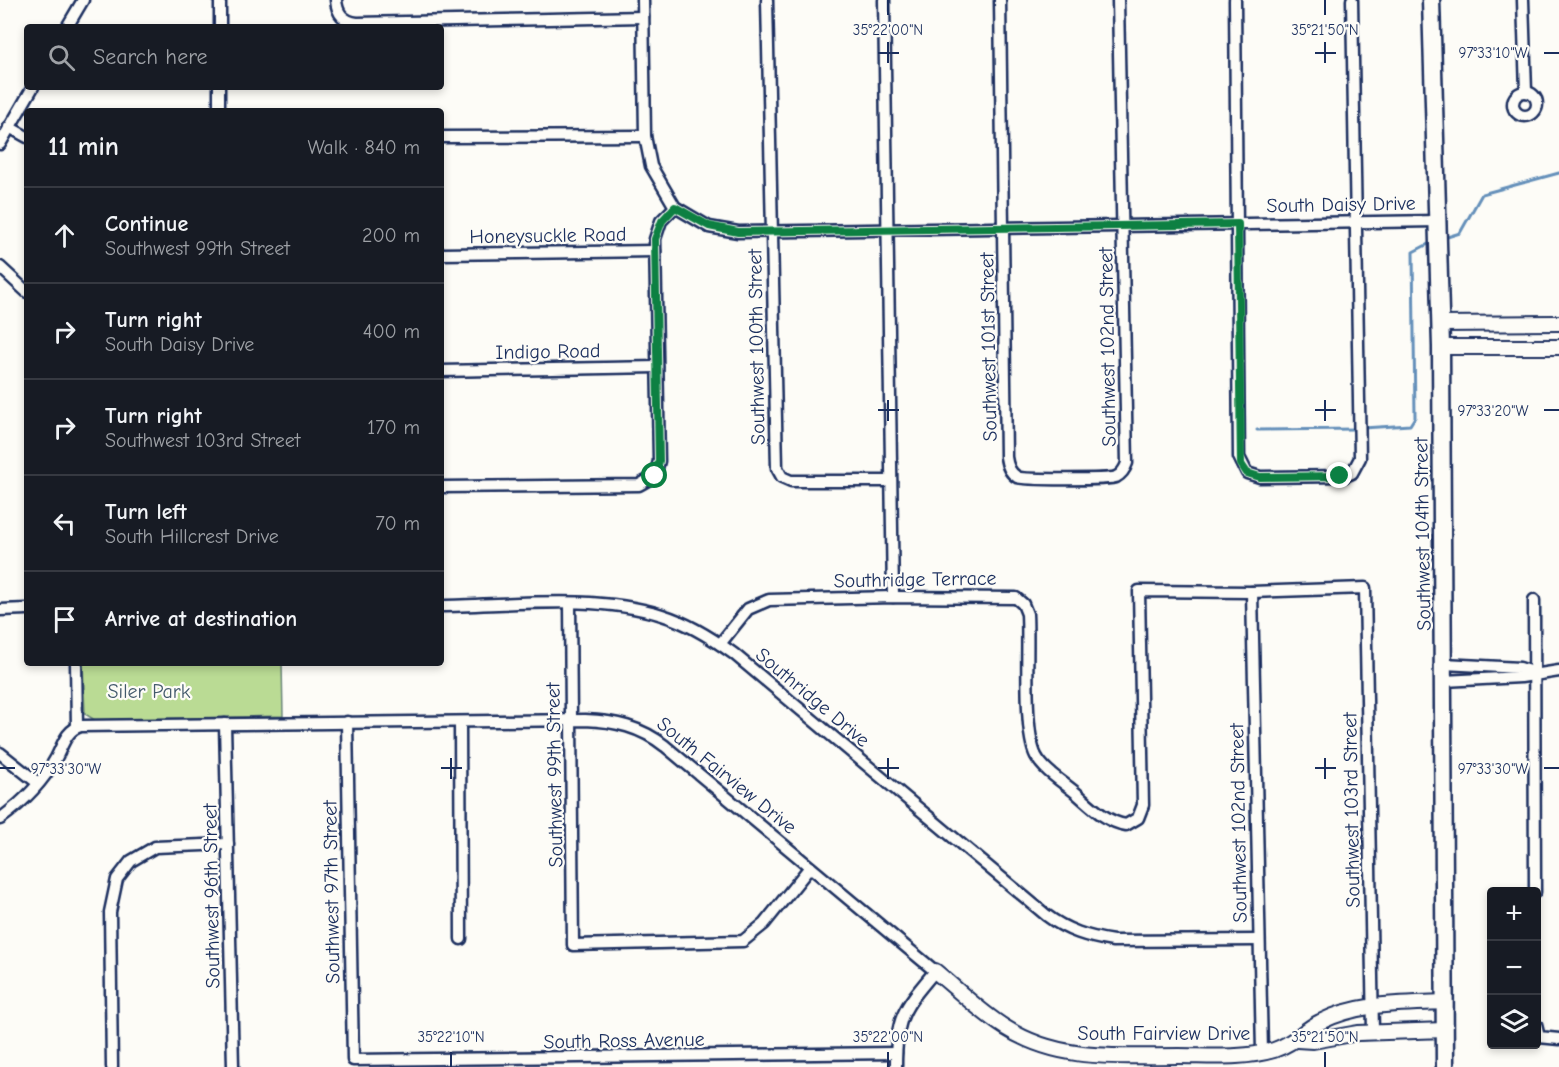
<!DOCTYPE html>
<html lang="en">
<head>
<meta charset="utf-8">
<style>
  :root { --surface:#171b24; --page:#242831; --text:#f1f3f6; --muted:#9ea1a6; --line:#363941 }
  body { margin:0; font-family:"Comic Neue",sans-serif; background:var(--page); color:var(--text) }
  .controls { position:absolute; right:18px; bottom:18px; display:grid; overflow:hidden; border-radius:6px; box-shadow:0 3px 9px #0003 }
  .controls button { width:54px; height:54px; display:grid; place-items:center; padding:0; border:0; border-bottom:2px solid var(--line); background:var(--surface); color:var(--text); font:30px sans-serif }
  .stop { position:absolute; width:18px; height:18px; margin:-14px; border:4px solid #0b8043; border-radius:50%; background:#fff }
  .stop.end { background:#0b8043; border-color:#fff; box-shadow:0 2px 6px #0008 }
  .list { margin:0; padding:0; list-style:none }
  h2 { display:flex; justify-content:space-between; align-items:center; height:78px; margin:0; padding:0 24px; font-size:26px }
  h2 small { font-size:20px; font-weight:400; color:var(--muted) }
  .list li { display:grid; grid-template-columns:39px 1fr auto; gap:18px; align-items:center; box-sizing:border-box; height:96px; padding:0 24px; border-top:2px solid var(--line) }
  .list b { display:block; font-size:22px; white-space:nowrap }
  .list p { margin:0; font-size:20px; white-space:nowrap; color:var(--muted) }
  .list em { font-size:20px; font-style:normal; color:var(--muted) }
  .icon { flex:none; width:33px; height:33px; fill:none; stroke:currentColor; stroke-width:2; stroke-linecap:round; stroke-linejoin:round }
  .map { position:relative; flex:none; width:1559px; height:1067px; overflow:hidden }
  .search { position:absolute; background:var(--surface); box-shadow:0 3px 9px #0003; left:24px; top:24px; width:420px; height:66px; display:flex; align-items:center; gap:15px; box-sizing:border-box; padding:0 21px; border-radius:6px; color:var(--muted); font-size:22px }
  .panel { position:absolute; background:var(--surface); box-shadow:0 3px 9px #0003; left:24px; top:108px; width:420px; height:558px; border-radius:6px }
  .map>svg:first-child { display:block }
</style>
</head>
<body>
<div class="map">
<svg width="1559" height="1067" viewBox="0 0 1559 1067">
  <rect width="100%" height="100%" fill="#fdfcf7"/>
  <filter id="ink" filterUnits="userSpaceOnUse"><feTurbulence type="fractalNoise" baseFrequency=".0167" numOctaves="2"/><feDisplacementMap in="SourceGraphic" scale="12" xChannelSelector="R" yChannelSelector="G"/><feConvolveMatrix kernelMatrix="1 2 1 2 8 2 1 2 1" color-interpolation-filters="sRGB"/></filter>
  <g filter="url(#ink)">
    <path fill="#badb94" stroke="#6a8579" stroke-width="1.5" d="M 83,663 L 282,663 L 283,716 L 95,720 L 85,714 Z"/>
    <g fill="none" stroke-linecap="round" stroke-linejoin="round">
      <g stroke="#6590ba" stroke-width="3">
        <path d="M 1444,238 L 1460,233 L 1482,194 L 1559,173"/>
        <path d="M 1363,428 L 1410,425 L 1415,417 L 1413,252 L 1432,242"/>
        <path d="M 1257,430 L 1357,429"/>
      </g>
      <defs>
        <g id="minor">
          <path d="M 336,0 C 337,13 343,21 357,23 L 643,17"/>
          <path d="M 643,0 L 645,136 L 651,166 L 675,207 L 709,227 L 738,232 L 1438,221"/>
          <path d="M 767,0 L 777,468 L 782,477 L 791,481 L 891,481"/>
          <path d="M 884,0 L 893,597"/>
          <path d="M 1000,0 L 1006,457 C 1007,465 1010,473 1017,477 C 1023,480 1109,480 1116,477 C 1122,474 1125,469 1127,463 L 1118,0"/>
          <path d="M 1235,0 L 1239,457 L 1247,473 L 1260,477 L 1345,476 L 1352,473 L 1360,458 L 1352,0"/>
          <path d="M 1523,0 L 1526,92"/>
          <path d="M 67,27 L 83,0"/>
          <path d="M 220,27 L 220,0"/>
          <path d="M 219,87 L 219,111"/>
          <circle cx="1525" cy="104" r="12"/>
          <path d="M 9,127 L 27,137"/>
          <path d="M 441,137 L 645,136"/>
          <path d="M 0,144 L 33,87"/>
          <path d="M 441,254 L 655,251"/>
          <path d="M 0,267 L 27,292"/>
          <path d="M 441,371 L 657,367"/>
          <path d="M 441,487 L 639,485 L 655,476 L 659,461 L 655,239 L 661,221 L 675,207"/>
          <path d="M 1252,592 L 1262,1052"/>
          <path d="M 1534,600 L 1535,892"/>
          <path d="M 570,604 L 573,945 L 743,941 L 764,924 L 810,867"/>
          <path d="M 441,606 C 511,605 594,594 662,615 C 688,623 712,638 734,654 L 1046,915 C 1067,931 1088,937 1113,941 L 1258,940"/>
          <path d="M 0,610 L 27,609"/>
          <path d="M 720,644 L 748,609 L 769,600 L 893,597 L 1016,598 L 1023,604 L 1027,614 C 1029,647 1023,731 1036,756 C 1044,771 1063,782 1076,793 C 1091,806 1106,822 1126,825 L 1138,818 L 1143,805 L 1139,591 L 1252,592 L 1365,588 L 1373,1032"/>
          <path d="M 76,663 L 77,727"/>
          <path d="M 1444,664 L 1520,668 L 1535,673"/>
          <path d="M 1444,681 L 1521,677 L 1559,671"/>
          <path d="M 347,722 L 353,1060 L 896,1053"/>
          <path d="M 460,723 L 461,939"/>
          <path d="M 225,724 L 233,1067"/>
          <path d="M 0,753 L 38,783"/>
          <path d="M 0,819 C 22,803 43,782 56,758 C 63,745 66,730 81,726 L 585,720 C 615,721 641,727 665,746 L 935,971 C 903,1009 896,1016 896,1067"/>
          <path d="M 1536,1025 L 1539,1037 L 1559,1039"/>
          <path d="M 112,1067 L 110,912 L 117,879 L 131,861 L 155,847 L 228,844"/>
        </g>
        <g id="tertiary">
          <path d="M 1440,324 L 1559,323"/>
          <path d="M 1441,347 L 1559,347"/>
          <path d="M 935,971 C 958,990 980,1012 1006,1028 C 1059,1062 1119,1056 1179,1056 C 1210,1056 1244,1059 1274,1050 C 1294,1044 1303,1030 1320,1022 C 1359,1002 1403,1004 1445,1002"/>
          <path d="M 1297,1040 L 1313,1041 L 1358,1033 L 1445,1030"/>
        </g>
        <path id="secondary" d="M 1431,0 L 1441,347 L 1445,1067"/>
      </defs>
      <use href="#minor" stroke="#1b2f5e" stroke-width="15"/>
      <use href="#tertiary" stroke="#1b2f5e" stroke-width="18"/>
      <use href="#secondary" stroke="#1b2f5e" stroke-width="21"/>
      <use href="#minor" stroke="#fdfcf7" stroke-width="10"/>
      <use href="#tertiary" stroke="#fdfcf7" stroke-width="14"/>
      <use href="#secondary" stroke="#fdfcf7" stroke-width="16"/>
    </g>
  </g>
  <g fill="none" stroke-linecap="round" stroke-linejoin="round" filter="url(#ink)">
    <path stroke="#0b8043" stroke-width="8" d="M 655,476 L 659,461 L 655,239 L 662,221 L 675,207 L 709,226 L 738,232 L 1238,224 L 1241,464 L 1247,473 L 1260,477 L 1340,476"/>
  </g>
  <path fill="none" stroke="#1b2f5e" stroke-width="2" d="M 888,0 L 888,15M 1325,0 L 1325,15M 888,42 L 888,63M 1325,42 L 1325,63M 878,53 L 899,53M 1315,53 L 1336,53M 1544,53 L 1559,53M 888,400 L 888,421M 1325,400 L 1325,421M 878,410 L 899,410M 1315,410 L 1336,410M 1544,410 L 1559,410M 451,758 L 451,779M 888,758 L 888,779M 1325,758 L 1325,779M 0,768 L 15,768M 441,768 L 462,768M 878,768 L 899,768M 1315,768 L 1336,768M 1544,768 L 1559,768M 451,1052 L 451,1067M 888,1052 L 888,1067M 1325,1052 L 1325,1067"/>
  <g text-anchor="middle" stroke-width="4.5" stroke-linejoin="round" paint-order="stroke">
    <g font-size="20" fill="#1b2f5e" stroke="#fdfcf7">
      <text transform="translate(1341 204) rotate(-1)" y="7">South Daisy Drive</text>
      <text transform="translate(548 235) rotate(-1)" y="7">Honeysuckle Road</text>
      <text transform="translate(756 347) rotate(-91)" y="7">Southwest 100th Street</text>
      <text transform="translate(988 347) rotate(-91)" y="7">Southwest 101st Street</text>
      <text transform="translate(1107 347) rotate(-91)" y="7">Southwest 102nd Street</text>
      <text transform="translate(548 351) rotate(-1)" y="7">Indigo Road</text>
      <text transform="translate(1422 534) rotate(-91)" y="7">Southwest 104th Street</text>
      <text transform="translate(915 579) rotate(-1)" y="7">Southridge Terrace</text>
      <text transform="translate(813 697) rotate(40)" y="7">Southridge Drive</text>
      <text transform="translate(554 775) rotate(-91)" y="7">Southwest 99th Street</text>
      <text transform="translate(727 775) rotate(39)" y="7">South Fairview Drive</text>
      <text transform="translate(1351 810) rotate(-91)" y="7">Southwest 103rd Street</text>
      <text transform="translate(1238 823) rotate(-91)" y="7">Southwest 102nd Street</text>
      <text transform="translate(331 892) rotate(-91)" y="7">Southwest 97th Street</text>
      <text transform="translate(211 896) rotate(-91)" y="7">Southwest 96th Street</text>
      <text x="1164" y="1040">South Fairview Drive</text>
      <text transform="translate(624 1040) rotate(-1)" y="7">South Ross Avenue</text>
    </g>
    <g font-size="20" fill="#435a6c" stroke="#fdfcf7">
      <text x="149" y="698">Siler Park</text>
    </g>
  </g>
  <g font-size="15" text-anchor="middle" fill="#1b2f5e" stroke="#fdfcf7" stroke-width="4.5" stroke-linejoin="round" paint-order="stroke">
    <text x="888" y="35">35°22'00"N</text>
    <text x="1325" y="35">35°21'50"N</text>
    <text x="1493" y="58">97°33'10"W</text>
    <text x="1493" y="416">97°33'20"W</text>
    <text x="1493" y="774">97°33'30"W</text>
    <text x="66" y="774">97°33'30"W</text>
    <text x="451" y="1042">35°22'10"N</text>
    <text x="888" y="1042">35°22'00"N</text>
    <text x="1325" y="1042">35°21'50"N</text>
  </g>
</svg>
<div class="controls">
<button>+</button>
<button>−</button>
<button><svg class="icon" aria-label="layers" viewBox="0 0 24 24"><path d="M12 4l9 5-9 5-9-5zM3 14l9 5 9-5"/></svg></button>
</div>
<div class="stop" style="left:655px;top:476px"></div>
<div class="stop end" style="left:1340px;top:476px"></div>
<div class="search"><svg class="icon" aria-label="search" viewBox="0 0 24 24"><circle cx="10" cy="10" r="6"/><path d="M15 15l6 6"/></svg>Search here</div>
<section class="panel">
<h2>11 min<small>Walk · 840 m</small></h2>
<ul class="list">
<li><svg class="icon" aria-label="ahead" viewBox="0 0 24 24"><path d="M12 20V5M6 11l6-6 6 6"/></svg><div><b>Continue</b><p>Southwest 99th Street</p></div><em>200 m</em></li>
<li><svg class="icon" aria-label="right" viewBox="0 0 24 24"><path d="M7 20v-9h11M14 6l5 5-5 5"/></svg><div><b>Turn right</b><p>South Daisy Drive</p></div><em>400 m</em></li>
<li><svg class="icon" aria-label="right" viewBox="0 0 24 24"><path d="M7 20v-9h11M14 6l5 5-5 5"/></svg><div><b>Turn right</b><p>Southwest 103rd Street</p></div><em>170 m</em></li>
<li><svg class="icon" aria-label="left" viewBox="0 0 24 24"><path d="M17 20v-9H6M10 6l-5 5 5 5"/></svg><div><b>Turn left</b><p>South Hillcrest Drive</p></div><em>70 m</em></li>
<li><svg class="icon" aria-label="arrive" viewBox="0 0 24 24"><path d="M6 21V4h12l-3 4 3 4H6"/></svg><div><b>Arrive at destination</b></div></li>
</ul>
</section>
</div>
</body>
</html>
